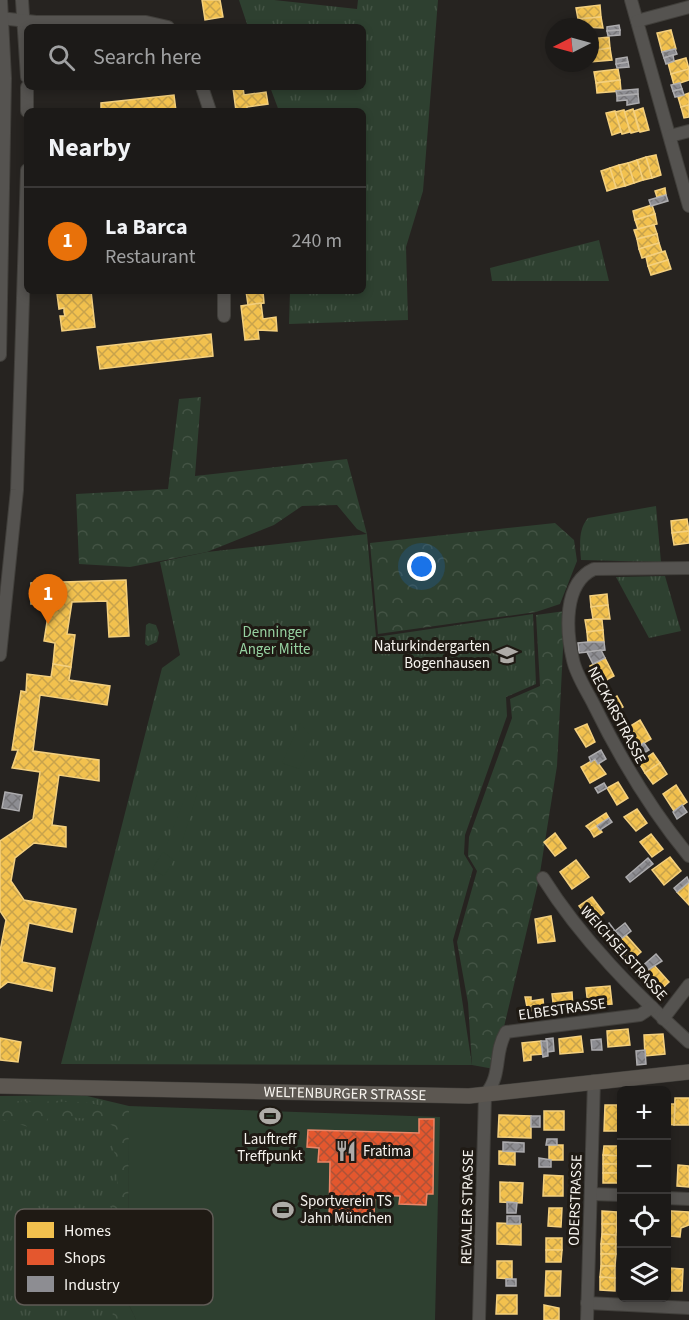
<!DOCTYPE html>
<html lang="en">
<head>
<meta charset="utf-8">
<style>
  :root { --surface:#1c1a18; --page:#252321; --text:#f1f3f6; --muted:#a0a1a2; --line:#3a3837; --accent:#aeaba7 }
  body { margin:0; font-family:"Source Sans 3",sans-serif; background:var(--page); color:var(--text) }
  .controls { position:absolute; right:18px; bottom:18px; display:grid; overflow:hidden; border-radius:9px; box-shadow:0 3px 9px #0003 }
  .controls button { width:54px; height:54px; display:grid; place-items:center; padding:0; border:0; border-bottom:2px solid var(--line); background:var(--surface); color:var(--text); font:30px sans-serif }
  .compass { position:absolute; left:545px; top:18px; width:54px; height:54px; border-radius:50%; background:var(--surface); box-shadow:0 3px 9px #0003; rotate:264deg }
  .you { position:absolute; left:422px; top:567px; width:21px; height:21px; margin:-15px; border:4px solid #fff; border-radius:50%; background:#1a73e8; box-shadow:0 0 0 9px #1a73e833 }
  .badge { display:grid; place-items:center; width:39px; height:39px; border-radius:50%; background:var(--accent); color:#fff; font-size:20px; font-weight:700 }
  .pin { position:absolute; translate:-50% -50px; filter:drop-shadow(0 2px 3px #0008) }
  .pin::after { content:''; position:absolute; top:32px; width:21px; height:18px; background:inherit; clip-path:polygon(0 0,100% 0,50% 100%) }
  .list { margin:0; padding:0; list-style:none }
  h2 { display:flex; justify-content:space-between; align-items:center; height:78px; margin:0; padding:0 24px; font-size:26px }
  h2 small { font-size:20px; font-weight:400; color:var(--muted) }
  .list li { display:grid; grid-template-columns:39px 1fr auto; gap:18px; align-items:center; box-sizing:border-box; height:108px; padding:0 24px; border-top:2px solid var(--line) }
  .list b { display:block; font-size:22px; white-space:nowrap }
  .list p { margin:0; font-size:20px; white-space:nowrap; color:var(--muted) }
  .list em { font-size:20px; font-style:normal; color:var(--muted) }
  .icon { flex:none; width:33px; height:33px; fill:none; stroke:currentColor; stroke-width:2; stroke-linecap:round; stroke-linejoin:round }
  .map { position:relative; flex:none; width:689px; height:1320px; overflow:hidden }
  .search { position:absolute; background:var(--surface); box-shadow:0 3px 9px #0003; left:24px; top:24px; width:342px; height:66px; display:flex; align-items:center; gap:15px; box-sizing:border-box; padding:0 21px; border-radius:9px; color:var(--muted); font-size:22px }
  .panel { position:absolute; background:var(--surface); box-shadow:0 3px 9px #0003; left:24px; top:108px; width:342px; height:186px; border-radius:9px }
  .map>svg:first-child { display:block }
</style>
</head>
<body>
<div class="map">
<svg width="689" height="1320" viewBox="0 0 689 1320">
  <defs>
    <pattern id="grass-tufts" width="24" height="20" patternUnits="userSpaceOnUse" patternTransform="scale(1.5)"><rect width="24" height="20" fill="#2e4030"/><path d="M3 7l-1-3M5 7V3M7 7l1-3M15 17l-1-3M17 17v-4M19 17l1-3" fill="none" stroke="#435344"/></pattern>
    <pattern id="forest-crowns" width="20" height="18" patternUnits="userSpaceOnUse" patternTransform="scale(1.5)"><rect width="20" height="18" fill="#2e4030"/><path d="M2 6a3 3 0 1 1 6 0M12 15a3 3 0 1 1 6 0" fill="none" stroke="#435344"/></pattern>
    <pattern id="homes-cross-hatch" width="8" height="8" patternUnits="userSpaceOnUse" patternTransform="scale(1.5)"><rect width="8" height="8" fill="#f2c14e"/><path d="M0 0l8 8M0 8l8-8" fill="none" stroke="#c8a34c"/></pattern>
    <pattern id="shops-cross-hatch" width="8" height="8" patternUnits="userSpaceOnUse" patternTransform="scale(1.5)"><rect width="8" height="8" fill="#e4572e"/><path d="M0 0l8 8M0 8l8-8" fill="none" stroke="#ae5237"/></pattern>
    <pattern id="industry-cross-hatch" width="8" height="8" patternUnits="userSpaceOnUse" patternTransform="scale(1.5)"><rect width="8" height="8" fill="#8d8d92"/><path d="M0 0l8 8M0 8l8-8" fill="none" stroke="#767578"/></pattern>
  </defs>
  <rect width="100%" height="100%" fill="#262320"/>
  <g fill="url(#grass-tufts)">
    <path d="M 239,0 L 274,0 L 357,9 L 358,0 L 438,0 L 423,191 L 406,247 L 408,320 L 289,324 L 290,291 L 363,291 L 363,111 L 279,111 L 270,87 L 363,87 L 363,27 L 248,27 Z"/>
    <path d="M 599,240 L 609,281 L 492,281 L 490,268 Z"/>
    <path d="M 656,506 L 661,562 L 581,560 C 580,546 578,529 588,518 Z"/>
    <path d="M 367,534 L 376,637 L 533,614 L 536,684 L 506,697 L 507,716 L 465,835 L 464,854 L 473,869 L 453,940 L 472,1065 L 61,1064 L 162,668 L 180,655 L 160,562 L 207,552 Z"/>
    <path d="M 665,576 L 681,631 L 649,638 L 616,577 Z"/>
    <path d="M 149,623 L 156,625 L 159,633 L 157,642 L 148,646 L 145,644 L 146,625 Z"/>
    <path d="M 83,1095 L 129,1106 L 128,1303 L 136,1320 L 0,1320 L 0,1096 Z"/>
  </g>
  <g fill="url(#forest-crowns)">
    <path d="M 201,397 L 195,476 L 347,459 L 367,534 L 357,529 L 337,505 L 302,506 L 274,525 L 207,552 L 130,567 L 79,564 L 76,494 L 168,489 L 179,399 Z"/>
    <path d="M 555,523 L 574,540 L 577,561 L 560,604 L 536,612 L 378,634 L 370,543 Z"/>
    <path d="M 565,611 L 557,766 L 539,879 L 494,1069 L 472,1065 L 468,1003 L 457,942 L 477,871 L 468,856 L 469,837 L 512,718 L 510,699 L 540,686 L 536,615 Z"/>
    <path d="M 0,1101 L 83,1102 L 109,1107 L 129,1106 L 128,1303 L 136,1320 L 112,1320 C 115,1301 110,1287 103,1269 L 89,1269 L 90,1259 L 86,1254 L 67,1258 L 66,1262 L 61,1265 L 50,1264 C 47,1246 53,1237 64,1223 L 88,1220 L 96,1226 L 96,1233 L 103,1234 C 109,1215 118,1194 118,1173 C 118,1156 108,1143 113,1126 L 103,1120 L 54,1116 L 47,1119 L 46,1129 C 32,1130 15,1122 0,1119 Z"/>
  </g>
  <g fill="#2e4030">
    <path d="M 300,723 L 312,738 L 299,769 L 282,763 Z"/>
    <path d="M 200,784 L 179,852 L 167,844 L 186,795 Z"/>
    <path d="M 163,852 L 174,860 L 164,876 L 152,869 Z"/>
    <path d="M 129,1106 L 440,1117 L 435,1320 L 136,1320 L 128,1303 Z"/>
  </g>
  <g fill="url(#homes-cross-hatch)" stroke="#f4d07e" stroke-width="1.5">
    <path d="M 202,0 L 220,0 L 223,17 L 205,20 Z"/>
    <path d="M 600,5 L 601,17 L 578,19 L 576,8 Z"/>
    <path d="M 601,17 L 603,28 L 579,27 L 578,19 Z"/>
    <path d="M 671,30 L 676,49 L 662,52 L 657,33 Z"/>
    <path d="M 609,37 L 610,48 L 590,51 L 590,39 Z"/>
    <path d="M 610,48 L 612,60 L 590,62 L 590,51 Z"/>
    <path d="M 686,58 L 689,69 L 671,74 L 668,63 Z"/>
    <path d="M 618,69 L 620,80 L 596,83 L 594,72 Z"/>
    <path d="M 689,69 L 689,80 L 674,85 L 671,74 Z"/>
    <path d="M 620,80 L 621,91 L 597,93 L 596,83 Z"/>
    <path d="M 243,87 L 244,95 L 266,92 L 268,104 L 247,107 L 247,111 L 236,111 L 233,88 Z"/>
    <path d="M 689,93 L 689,105 L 681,107 L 678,97 Z"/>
    <path d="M 174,95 L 176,111 L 101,111 L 101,103 Z"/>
    <path d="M 689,105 L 689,117 L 684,118 L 681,107 Z"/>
    <path d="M 643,108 L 649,130 L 640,132 L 634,111 Z"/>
    <path d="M 633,109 L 639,131 L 631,133 L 624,112 Z"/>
    <path d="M 624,110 L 630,132 L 622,134 L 615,112 Z"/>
    <path d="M 615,111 L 621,132 L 612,135 L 606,113 Z"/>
    <path d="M 656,155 L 661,175 L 652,178 L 646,157 Z"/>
    <path d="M 646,157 L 652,178 L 643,180 L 637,160 Z"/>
    <path d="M 637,160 L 643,180 L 634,183 L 628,163 Z"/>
    <path d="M 628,163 L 634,183 L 625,186 L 619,165 Z"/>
    <path d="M 619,165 L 625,186 L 616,188 L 610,168 Z"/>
    <path d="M 610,168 L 616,188 L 607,191 L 601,171 Z"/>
    <path d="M 665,188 L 666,195 L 657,197 L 655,191 Z"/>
    <path d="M 652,205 L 655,214 L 635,220 L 633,211 Z"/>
    <path d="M 655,214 L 657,224 L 638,229 L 635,220 Z"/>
    <path d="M 654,225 L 657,234 L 637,239 L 634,230 Z"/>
    <path d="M 657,234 L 659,243 L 639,249 L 637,239 Z"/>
    <path d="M 659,243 L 662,252 L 642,258 L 639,249 Z"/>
    <path d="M 665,251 L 668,260 L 648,266 L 646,257 Z"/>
    <path d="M 668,260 L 671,269 L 651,275 L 648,266 Z"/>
    <path d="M 91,291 L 95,327 L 62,331 L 60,316 L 65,316 L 64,312 L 64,308 L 59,309 L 57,294 Z"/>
    <path d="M 246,291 L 263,291 L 264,303 L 248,305 Z"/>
    <path d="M 261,303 L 263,319 L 276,317 L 277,331 L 258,330 L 259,339 L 245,340 L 241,306 Z"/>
    <path d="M 211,334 L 213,356 L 100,369 L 97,347 Z"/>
    <path d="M 687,519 L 689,531 L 672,533 L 671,521 Z"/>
    <path d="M 689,531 L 689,543 L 674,545 L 672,533 Z"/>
    <path d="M 126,580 L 129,636 L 109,637 L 107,601 L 72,602 L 67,634 L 75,635 L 71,667 L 53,664 L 55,643 L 44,641 L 50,603 L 31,604 L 31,583 Z"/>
    <path d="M 607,594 L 608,605 L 591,607 L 590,596 Z"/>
    <path d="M 608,605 L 610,619 L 593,619 L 591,607 Z"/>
    <path d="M 597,619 L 602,620 L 603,630 L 587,632 L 585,620 Z"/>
    <path d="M 603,630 L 604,642 L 588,644 L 587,632 Z"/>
    <path d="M 605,658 L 614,676 L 599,684 L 590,666 Z"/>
    <path d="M 53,664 L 71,667 L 69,680 L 110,686 L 107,705 L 40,695 L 33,751 L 99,760 L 99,781 L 59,775 L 52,825 L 66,827 L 66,847 L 34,843 L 15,858 L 11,881 L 24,900 L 76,909 L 72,932 L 29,923 L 22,962 L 55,968 L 52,991 L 8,982 L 0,988 L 0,951 L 6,920 L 0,911 L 0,841 L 33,819 L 40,772 L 12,768 L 18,750 L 12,750 L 21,691 L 26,692 L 27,674 L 51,677 Z"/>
    <path d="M 617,696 L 623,707 L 613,712 L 608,701 Z"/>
    <path d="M 640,720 L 651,739 L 635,748 L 624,730 Z"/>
    <path d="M 587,724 L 595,742 L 586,747 L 575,729 Z"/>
    <path d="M 653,753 L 660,763 L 645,773 L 639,763 Z"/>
    <path d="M 595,759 L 606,774 L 590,783 L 581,767 Z"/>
    <path d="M 660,763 L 667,774 L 653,784 L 645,773 Z"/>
    <path d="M 618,782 L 628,798 L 617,805 L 607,788 Z"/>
    <path d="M 676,785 L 687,802 L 674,811 L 663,794 Z"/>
    <path d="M 637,809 L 647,823 L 636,831 L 624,817 Z"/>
    <path d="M 606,813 L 609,818 L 590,830 L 586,826 Z"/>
    <path d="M 597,826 L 602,832 L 594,837 L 590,830 Z"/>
    <path d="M 555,833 L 566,848 L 555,856 L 544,842 Z"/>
    <path d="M 651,834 L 663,849 L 652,857 L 640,842 Z"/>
    <path d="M 670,857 L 681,871 L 664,885 L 652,870 Z"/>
    <path d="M 576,860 L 589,877 L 572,889 L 560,872 Z"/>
    <path d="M 689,882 L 689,905 L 677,892 Z"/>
    <path d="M 592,897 L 604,913 L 592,923 L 579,906 Z"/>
    <path d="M 551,916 L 555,941 L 538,943 L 535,919 Z"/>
    <path d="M 626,935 L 641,952 L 627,964 L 613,947 Z"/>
    <path d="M 653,964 L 669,982 L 655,995 L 642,980 Z"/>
    <path d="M 610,986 L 612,1004 L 588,1006 L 586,988 Z"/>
    <path d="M 572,992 L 573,1009 L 554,1011 L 552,994 Z"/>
    <path d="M 525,997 L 531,997 L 531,1001 L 543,999 L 544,1009 L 532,1011 L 531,1006 L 527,1007 Z"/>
    <path d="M 628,1029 L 630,1045 L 608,1047 L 607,1031 Z"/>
    <path d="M 663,1034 L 665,1054 L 645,1056 L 644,1035 Z"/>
    <path d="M 581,1036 L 583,1052 L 560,1054 L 559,1039 Z"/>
    <path d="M 0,1038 L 21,1042 L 18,1062 L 0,1060 Z"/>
    <path d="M 541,1041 L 543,1054 L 531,1055 L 531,1060 L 524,1061 L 522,1043 Z"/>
    <path d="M 675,1098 L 689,1098 L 689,1125 L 674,1125 Z"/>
    <path d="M 666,1104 L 675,1104 L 674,1125 L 666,1124 Z"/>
    <path d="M 605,1105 L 622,1105 L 622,1131 L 604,1131 Z"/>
    <rect x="544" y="1111" width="20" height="19"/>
    <path d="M 499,1115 L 531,1116 L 531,1138 L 498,1137 Z"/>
    <rect x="549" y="1145" width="14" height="15"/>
    <path d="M 604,1146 L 621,1146 L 620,1156 L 603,1155 Z"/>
    <path d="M 499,1151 L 515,1152 L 515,1165 L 499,1164 Z"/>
    <path d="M 603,1155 L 620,1156 L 620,1164 L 603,1164 Z"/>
    <rect x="603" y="1164" width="17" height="9"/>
    <rect x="666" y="1165" width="4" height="21"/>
    <path d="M 678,1165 L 689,1166 L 689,1187 L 677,1186 Z"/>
    <rect x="603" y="1173" width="17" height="10"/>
    <path d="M 544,1175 L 563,1176 L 563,1196 L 543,1196 Z"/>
    <path d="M 500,1182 L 523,1183 L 522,1203 L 500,1202 Z"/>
    <path d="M 549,1208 L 562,1208 L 561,1227 L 548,1226 Z"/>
    <path d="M 602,1211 L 617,1212 L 617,1224 L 602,1224 Z"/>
    <path d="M 671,1211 L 689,1212 L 689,1225 L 681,1228 L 680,1237 L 670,1236 Z"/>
    <path d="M 497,1223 L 521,1224 L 521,1245 L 497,1244 Z"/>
    <path d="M 602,1224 L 617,1224 L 616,1235 L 602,1234 Z"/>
    <path d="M 602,1234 L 616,1235 L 616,1244 L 601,1244 Z"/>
    <rect x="546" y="1238" width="16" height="12"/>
    <rect x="601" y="1244" width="15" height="10"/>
    <path d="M 546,1250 L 562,1250 L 561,1262 L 546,1262 Z"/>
    <path d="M 601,1254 L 616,1254 L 615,1266 L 601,1266 Z"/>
    <path d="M 497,1261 L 512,1261 L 512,1279 L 497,1278 Z"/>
    <path d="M 601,1266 L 615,1266 L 615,1278 L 600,1277 Z"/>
    <path d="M 669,1268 L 683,1269 L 682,1291 L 667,1291 Z"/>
    <path d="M 546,1271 L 561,1271 L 560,1296 L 545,1296 Z"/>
    <path d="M 600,1277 L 615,1278 L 615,1291 L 600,1290 Z"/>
    <path d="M 497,1295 L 517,1295 L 517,1314 L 496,1314 Z"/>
    <path d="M 544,1305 L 559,1308 L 559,1320 L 544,1320 Z"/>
  </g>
  <path fill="url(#shops-cross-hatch)" stroke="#ea8668" stroke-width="1.5" d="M 419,1119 L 434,1119 L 433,1194 L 427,1194 L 426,1205 L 399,1204 L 400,1196 L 375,1195 L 374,1213 L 369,1213 L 369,1223 L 329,1222 L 330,1162 L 318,1162 L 319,1148 L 307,1147 L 308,1130 L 419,1133 Z"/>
  <g fill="url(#industry-cross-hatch)" stroke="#adacae" stroke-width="1.5">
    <path d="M 619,25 L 620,30 L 607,31 L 607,27 Z"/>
    <path d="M 620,30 L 620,35 L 608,36 L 607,31 Z"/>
    <path d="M 675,49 L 677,54 L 664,58 L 662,52 Z"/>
    <path d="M 673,55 L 674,61 L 666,64 L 664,58 Z"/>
    <path d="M 627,57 L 628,62 L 616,64 L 616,59 Z"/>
    <path d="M 628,62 L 629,67 L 617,68 L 616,64 Z"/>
    <path d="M 680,83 L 682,89 L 673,91 L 671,85 Z"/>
    <path d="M 638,89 L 638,94 L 617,96 L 616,91 Z"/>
    <path d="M 682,89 L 684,95 L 675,97 L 673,91 Z"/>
    <path d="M 638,94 L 639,103 L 627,105 L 627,100 L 617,101 L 617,96 Z"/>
    <path d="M 666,195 L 668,201 L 651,206 L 649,200 Z"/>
    <path d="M 588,642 L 604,642 L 605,650 L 579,653 L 578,643 Z"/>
    <path d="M 601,650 L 605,658 L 593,664 L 587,652 Z"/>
    <path d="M 644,743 L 649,750 L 637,757 L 632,750 Z"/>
    <path d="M 601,750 L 606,759 L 598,764 L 595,759 L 591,762 L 589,757 Z"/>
    <path d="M 604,783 L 607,788 L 598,793 L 595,788 Z"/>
    <path d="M 5,792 L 22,795 L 19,811 L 2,808 Z"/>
    <path d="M 682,805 L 687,812 L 677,819 L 673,812 Z"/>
    <path d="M 609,818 L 612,822 L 600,830 L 597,826 Z"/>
    <path d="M 648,858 L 653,864 L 630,882 L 626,877 Z"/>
    <path d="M 687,877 L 689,882 L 677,892 L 674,888 Z"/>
    <path d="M 609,923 L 615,931 L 607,938 L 601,930 Z"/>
    <path d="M 625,923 L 631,931 L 622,938 L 615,931 Z"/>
    <path d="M 656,954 L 662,961 L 646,971 L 647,976 L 640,968 Z"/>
    <path d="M 553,1038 L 554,1051 L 548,1052 L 546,1039 Z"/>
    <path d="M 601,1039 L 602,1050 L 592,1050 L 591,1040 Z"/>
    <path d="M 541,1041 L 547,1041 L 548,1056 L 543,1057 Z"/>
    <path d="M 645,1050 L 646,1064 L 637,1065 L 636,1051 Z"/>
    <rect x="531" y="1116" width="9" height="11"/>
    <path d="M 547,1139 L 557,1139 L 557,1145 L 546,1145 Z"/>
    <path d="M 503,1142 L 524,1143 L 524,1152 L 503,1151 Z"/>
    <path d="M 539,1158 L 551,1160 L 551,1167 L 539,1167 Z"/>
    <path d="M 507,1202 L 517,1203 L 516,1213 L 507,1213 Z"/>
    <rect x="507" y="1216" width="13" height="8"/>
    <rect x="506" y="1279" width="10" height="7"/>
  </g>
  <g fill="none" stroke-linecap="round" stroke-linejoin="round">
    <defs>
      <g id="minor">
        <path d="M 22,0 L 27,77"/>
        <path d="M 631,0 L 689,206"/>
        <path d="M 0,18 L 36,22 L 146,22 L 168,27"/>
        <path d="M 637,21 L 689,7"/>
        <path d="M 27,87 L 27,111"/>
        <path d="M 202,87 L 210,111"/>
        <path d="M 670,136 L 689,131"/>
        <path d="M 224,316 L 224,291"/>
        <path d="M 0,355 L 5,78 L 1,0"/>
        <path d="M 689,568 L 594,569 C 563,583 566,631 573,660 C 576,675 587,691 594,705 C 620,758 651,810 689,856"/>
        <path d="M 0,655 L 17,490 L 27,170"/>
        <path d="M 543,878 C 582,940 635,993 689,1042"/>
        <path d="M 663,1019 L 689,985"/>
        <path d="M 591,1194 L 622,1195"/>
        <path d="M 666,1198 L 689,1199"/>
        <path d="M 587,1303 L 689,1308"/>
        <path d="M 479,1320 L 485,1095 C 503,1074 493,1054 506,1032 L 640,1015 L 652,1007"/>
        <path d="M 587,1320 L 594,1081"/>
      </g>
      <g id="major">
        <path id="s1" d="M 0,1086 L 469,1096 L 689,1072"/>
      </g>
    </defs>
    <use href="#minor" stroke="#413f3b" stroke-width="14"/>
    <use href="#major" stroke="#413f3b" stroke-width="16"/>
    <use href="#minor" stroke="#555350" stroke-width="12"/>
    <use href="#major" stroke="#5c5751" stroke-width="15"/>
  </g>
  <defs>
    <symbol id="school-bare" viewBox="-9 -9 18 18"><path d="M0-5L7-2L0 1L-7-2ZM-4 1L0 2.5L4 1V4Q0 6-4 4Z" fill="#aeaba7" stroke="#1f1a14" stroke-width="2.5" paint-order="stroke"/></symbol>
    <symbol id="stadium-bare" viewBox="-9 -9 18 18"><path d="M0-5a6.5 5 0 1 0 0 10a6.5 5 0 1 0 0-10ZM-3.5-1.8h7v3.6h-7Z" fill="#aeaba7" stroke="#1f1a14" stroke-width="2.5" paint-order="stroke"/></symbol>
    <symbol id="restaurant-bare" viewBox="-9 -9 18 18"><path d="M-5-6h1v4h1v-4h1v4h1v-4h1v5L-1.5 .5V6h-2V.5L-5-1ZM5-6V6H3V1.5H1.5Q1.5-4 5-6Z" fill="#aeaba7" stroke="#1f1a14" stroke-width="2.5" paint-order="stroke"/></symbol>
  </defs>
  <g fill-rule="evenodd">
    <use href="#school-bare" x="492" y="640" width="30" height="30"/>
    <use href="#stadium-bare" x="255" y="1101" width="30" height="30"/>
    <use href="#restaurant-bare" x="331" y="1136" width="30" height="30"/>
    <use href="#stadium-bare" x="268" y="1195" width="30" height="30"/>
  </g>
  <g text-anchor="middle" stroke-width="6" stroke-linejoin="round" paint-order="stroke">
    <g font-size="15" fill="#96d2a1" stroke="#1f1a14">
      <text x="275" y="637">Denninger<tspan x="275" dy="17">Anger Mitte</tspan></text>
    </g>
    <g font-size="15" fill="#f7f4ef" stroke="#1f1a14" text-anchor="start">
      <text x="490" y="651" text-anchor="end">Naturkindergarten<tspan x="490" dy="17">Bogenhausen</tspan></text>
      <text x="270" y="1144" text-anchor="middle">Lauftreff<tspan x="270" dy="17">Treffpunkt</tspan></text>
      <text x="363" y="1156">Fratima</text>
      <text x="300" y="1206">Sportverein TS<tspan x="300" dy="17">Jahn München</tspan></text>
    </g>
    <g font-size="15" fill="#f7f4ef" stroke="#1f1a14">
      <text transform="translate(617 715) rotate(62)" y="5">NECKARSTRASSE</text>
      <text transform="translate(624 953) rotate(48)" y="5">WEICHSELSTRASSE</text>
      <text transform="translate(562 1009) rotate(-8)" y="5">ELBESTRASSE</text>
      <text dy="5" stroke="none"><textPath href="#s1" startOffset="345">WELTENBURGER STRASSE</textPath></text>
      <text transform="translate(575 1200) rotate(-88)" y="5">ODERSTRASSE</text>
      <text transform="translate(467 1207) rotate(-89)" y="5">REVALER STRASSE</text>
    </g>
  </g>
  <rect x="15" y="1209" width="198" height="96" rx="9" fill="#1f1a14" stroke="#605b56" stroke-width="1.5"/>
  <rect x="27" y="1222" width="27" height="16" fill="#f2c14e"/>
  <rect x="27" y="1249" width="27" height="16" fill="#e4572e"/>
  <rect x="27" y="1276" width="27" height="16" fill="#8d8d92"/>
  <g font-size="16" fill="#f7f4ef">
    <text x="64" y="1236">Homes</text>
    <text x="64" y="1263">Shops</text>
    <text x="64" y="1290">Industry</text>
  </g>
</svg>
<div class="controls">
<button>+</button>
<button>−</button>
<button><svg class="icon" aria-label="locate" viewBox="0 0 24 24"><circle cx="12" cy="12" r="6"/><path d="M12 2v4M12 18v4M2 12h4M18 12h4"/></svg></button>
<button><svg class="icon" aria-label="layers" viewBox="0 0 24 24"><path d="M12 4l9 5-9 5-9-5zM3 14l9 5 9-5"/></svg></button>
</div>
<svg class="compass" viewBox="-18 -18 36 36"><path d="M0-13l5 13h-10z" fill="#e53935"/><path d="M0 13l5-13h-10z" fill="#a0a1a2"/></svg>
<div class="you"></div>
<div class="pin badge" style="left:48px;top:624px;background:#e8710a">1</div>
<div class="search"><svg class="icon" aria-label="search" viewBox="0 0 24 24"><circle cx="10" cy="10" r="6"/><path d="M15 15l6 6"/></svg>Search here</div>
<section class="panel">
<h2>Nearby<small></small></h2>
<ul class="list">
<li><span class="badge" style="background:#e8710a">1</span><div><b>La Barca</b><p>Restaurant</p></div><em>240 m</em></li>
</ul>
</section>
</div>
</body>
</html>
